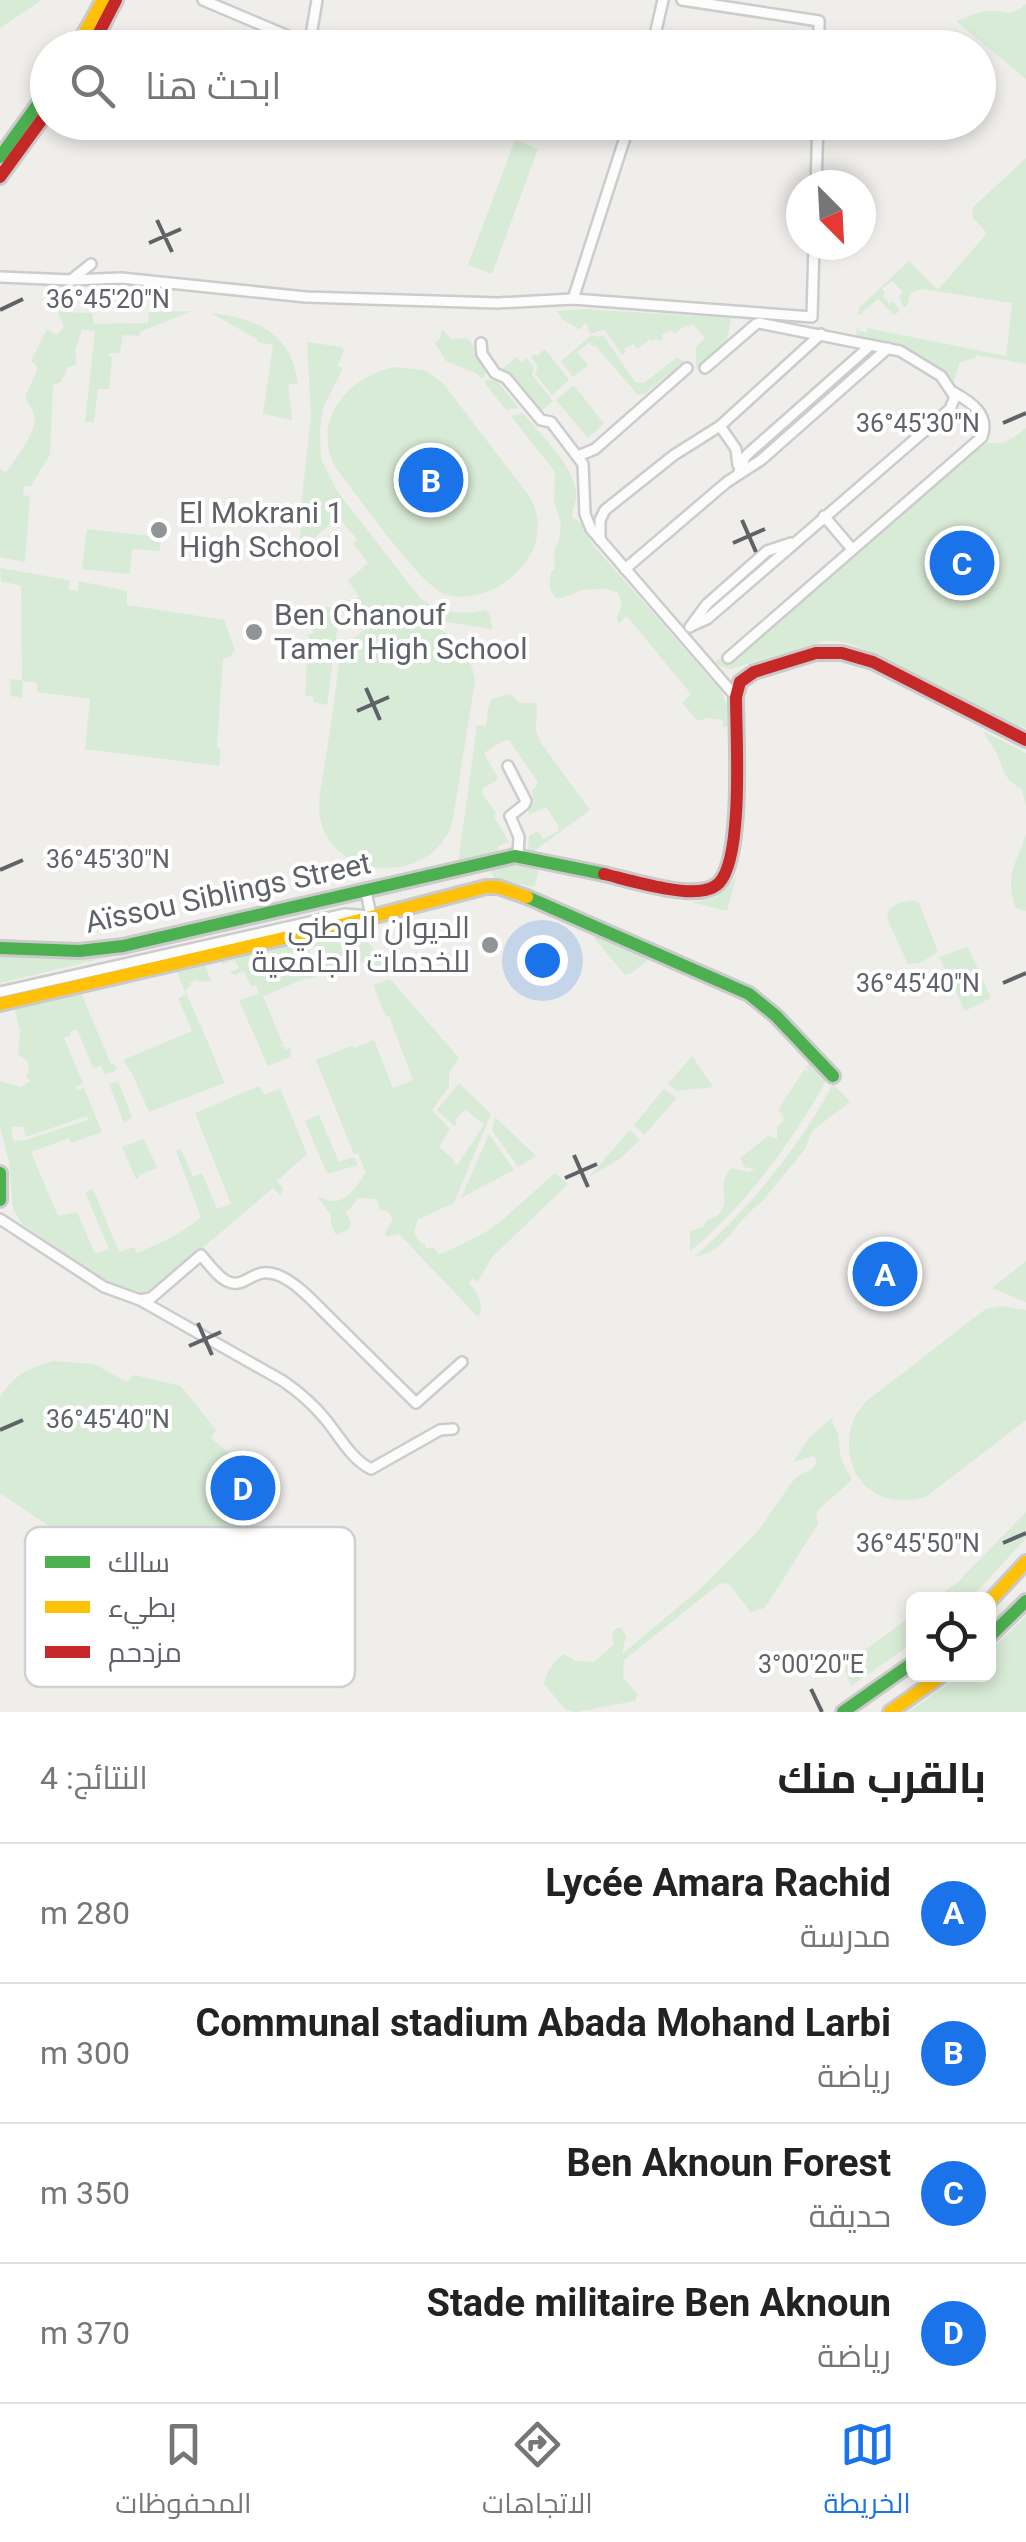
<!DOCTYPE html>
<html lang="ar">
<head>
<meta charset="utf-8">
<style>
  :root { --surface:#fff; --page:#f6f6f6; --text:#222; --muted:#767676; --line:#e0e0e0; --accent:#1a73e8 }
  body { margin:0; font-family:Roboto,Cairo,sans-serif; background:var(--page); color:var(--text); direction:rtl }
  .controls { position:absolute; right:30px; bottom:30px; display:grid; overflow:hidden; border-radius:15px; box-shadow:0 5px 15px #0003 }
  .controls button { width:90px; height:90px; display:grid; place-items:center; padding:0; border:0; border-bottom:2px solid var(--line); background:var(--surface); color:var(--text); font:50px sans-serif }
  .compass { position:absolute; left:786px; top:170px; width:90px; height:90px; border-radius:50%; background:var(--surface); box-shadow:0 5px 15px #0003; rotate:156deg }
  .you { position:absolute; left:542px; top:960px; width:35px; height:35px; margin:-25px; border:8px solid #fff; border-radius:50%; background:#1a73e8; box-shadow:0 0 0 15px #1a73e833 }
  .badge { display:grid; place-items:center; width:65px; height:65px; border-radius:50%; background:var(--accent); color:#fff; font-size:32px; font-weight:700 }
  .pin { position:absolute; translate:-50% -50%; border:5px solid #fff; box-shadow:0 2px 10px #0006 }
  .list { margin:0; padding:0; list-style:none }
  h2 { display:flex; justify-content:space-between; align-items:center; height:130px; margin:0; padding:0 40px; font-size:42px }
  h2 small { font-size:32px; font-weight:400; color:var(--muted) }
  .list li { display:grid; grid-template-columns:65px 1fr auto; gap:30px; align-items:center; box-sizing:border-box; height:140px; padding:0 40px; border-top:2px solid var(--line) }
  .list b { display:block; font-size:38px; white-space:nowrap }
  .list p { margin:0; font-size:32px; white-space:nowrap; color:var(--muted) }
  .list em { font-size:32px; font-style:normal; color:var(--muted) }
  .icon { flex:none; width:55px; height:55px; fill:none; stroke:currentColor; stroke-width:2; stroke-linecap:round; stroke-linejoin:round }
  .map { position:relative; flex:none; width:1026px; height:1712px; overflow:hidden; direction:ltr }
  .search { position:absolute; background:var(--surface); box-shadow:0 5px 15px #0003; left:30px; right:30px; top:30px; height:110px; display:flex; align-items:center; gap:25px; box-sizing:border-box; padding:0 35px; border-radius:55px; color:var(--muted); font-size:38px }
  .sheet { height:690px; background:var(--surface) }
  nav { display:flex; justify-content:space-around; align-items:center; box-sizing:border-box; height:140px; border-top:2px solid var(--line); background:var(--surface); font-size:28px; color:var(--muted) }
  nav a { display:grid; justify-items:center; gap:5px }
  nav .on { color:var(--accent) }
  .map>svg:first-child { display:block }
</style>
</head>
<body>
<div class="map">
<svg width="1026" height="1712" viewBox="0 0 1026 1712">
  <rect width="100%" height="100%" fill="#efeeea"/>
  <g fill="#d8ebd6" fill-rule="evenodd">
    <path d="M 0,0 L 42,0 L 0,28 Z"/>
    <path d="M 1026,4 L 1026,79 L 956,21 C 965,18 977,12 988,11 C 1006,9 1007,20 1026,4 Z"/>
    <path d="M 515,140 L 538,149 L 492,274 L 468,265 Z"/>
    <path d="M 1026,158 L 1026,364 L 976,355 L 975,358 L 960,362 L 954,381 L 946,373 L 907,351 L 859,336 L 856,334 L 857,326 L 859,331 L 867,332 L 867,328 L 1006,356 L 1012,303 L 922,289 L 910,293 L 908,304 L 904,308 L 899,297 L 903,292 L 892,281 L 882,289 L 885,293 L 883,296 L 889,303 L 893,301 L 900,311 L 894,315 L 878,299 L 858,316 L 859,308 L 909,261 L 938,290 L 987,233 L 973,218 L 972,208 Z"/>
    <path d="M 583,309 L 731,318 L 727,341 L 696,368 L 696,347 L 705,338 L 693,324 L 688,327 L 686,325 L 674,334 L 671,330 L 662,335 L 663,338 L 659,341 L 656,338 L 652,341 L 650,339 L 637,349 L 633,344 L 624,349 L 626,352 L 622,355 L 604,329 L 590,334 L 586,322 L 579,330 C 568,320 566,326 557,311 Z"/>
    <path d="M 191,311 L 140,332 L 139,336 L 123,335 L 120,353 L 109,353 L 109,357 L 112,357 L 109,389 L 98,389 L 94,422 L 85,422 L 95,331 L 82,329 L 75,351 L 77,364 L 68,367 L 61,382 L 53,385 L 50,454 L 31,486 L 24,486 L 23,495 L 30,496 L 25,562 L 0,557 L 0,469 L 6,473 C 15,460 34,435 35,420 C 35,412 28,404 25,397 L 37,371 L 36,365 L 31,361 L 47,329 L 57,335 L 64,327 L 58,312 L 92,313 L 94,324 L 148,323 L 149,312 Z"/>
    <path d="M 211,313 C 257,318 292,334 298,384 L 288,384 L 292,420 L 263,414 L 273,345 L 257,342 L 257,339 Z"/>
    <path d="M 442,330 L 452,339 L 466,338 L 470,341 L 486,367 L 484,378 L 481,379 L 478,374 L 446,361 L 435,343 L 440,338 Z"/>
    <path d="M 592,335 L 599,337 L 603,335 L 635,382 L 644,383 L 676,358 L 683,360 L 683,363 L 644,394 L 638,395 L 595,345 L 592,346 L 589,343 L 577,352 L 588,365 L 573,377 L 561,361 Z"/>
    <path d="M 307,342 L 342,347 L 344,351 L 337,366 L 343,368 L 323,408 L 320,430 L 321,459 L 337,491 L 420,598 C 438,612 461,616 484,610 L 490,613 L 492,629 L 344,606 L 344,599 L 353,601 L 359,596 L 348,581 L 368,563 L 353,543 L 357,539 L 338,517 L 314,538 L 305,535 L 300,541 L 302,513 L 309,514 L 310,507 L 301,505 L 311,417 Z"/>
    <path d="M 545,349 L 569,380 L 552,395 L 535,374 L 538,367 L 531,357 L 535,354 L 537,356 Z"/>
    <path d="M 516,357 L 521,363 L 527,358 L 534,368 L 532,375 L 553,401 L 539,413 L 499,372 Z"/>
    <path d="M 394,367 L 424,370 L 442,382 C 464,410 485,439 507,467 C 517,481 532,495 536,512 C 542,535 533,558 515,574 C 498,591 469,602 445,594 C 419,585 355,492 335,467 C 311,420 348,377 394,367 Z"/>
    <path d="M 487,380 L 496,380 L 519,408 L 506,410 L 484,382 Z"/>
    <path d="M 574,385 L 604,424 L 588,438 L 556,400 Z"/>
    <path d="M 523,413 C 540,434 575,467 576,494 C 577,503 572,507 572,517 L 583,525 L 592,544 L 719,688 L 727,704 L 728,726 L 723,727 L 723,720 L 707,718 L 698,721 L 682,703 L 691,694 L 627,616 L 618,624 L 617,617 L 622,604 L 618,593 L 605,588 C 597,591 592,588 583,590 C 572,592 568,599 556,598 C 548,589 549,584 551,572 L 555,569 L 554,551 L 559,541 L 561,524 L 554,501 L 555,472 L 511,416 Z"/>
    <path d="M 1026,428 L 1026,728 C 976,713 926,676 877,655 C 859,647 843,639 824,641 L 730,669 L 722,667 L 715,662 L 718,659 L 729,662 L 751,646 L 970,454 L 987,443 L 1001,443 L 1013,438 Z"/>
    <path d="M 87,529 L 161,537 L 160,551 L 132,549 L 130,574 L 82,569 Z"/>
    <path d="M 0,568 L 69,580 L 69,590 L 78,591 L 78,581 L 127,591 L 127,605 L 224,620 L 235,650 L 230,657 L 223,658 L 217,748 L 221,749 L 219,766 L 85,749 L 90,699 L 37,692 L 37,683 L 23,681 L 22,698 L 11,696 L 10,679 L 22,680 L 21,586 L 1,581 Z"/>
    <path d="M 316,606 L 343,608 L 339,617 L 327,705 L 313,702 L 313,697 L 305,695 L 309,634 L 313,634 Z"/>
    <path d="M 400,621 C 440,622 469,639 475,681 L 453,819 C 438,882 342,884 322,826 C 315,804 323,778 326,756 C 331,725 335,694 339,663 C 349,634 370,623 400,621 Z"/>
    <path d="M 510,694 L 520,703 L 537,703 L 536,731 L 541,743 L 590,810 L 534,851 L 528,851 L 529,836 L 538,831 L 543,839 L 559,831 L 558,825 L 546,807 L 529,815 L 528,809 L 534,803 L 532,790 L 537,785 L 537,781 L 509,740 L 502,741 L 484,753 L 498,779 L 482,789 L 483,795 L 496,813 L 494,817 L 509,842 L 498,846 L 498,853 L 458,863 L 477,725 L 486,726 L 488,709 L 492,699 Z"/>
    <path d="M 983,731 L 1026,753 L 1026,807 L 1022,789 C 1003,778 1006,774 997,754 C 993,746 987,738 983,731 Z"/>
    <path d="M 1026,834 L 1026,911 L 1015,908 C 1005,873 1016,865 1026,834 Z"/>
    <path d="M 508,863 L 519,863 L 539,867 L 535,885 L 533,887 L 494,878 L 490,870 L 379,897 L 381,894 Z"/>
    <path d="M 737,874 L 727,911 L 691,902 C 712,901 727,894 737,874 Z"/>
    <path d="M 913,900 L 919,903 L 938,952 L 920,963 L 908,964 L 887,918 L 889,909 L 899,903 Z"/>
    <path d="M 348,933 L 365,939 L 385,964 L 370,970 L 366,963 L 363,962 L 335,974 L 330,970 L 325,973 L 311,941 Z"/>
    <path d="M 590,933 L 649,959 L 630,974 L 625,975 Z"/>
    <path d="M 306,942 L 319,975 L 308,979 L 306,978 L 263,996 L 283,1044 L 280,1047 L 284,1046 L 286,1050 L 291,1047 L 290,1057 L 268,1066 L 239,1001 L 259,993 L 256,985 L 251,986 L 244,971 L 235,975 L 229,973 L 239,968 L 235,960 L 222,964 L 221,962 Z"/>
    <path d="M 968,947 L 991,998 L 965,1011 L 939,957 Z"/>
    <path d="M 111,955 L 112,956 L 0,983 L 0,956 L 80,958 Z"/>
    <path d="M 205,965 L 211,981 L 199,982 L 197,980 L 190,983 L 191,986 L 185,990 C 198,1021 213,1051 224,1083 L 149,1112 L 132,1073 L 123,1060 L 192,1031 L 178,998 L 186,995 L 177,971 Z"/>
    <path d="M 390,979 L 459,1058 L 449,1073 L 449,1087 L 432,1110 L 450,1129 L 439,1147 L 453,1159 L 455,1165 L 458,1164 L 484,1125 L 465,1109 L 455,1120 L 457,1123 L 454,1126 L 437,1110 L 459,1083 L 491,1114 L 454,1203 L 418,1219 L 414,1232 L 421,1244 L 425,1243 L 425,1248 L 434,1248 L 439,1254 L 444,1253 L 484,1233 L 500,1222 L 555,1173 L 568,1184 L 492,1257 L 478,1282 L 472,1278 L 469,1284 C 478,1291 485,1308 478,1317 L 399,1234 L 387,1237 L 385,1233 L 393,1219 L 389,1213 L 380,1209 L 376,1199 L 358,1198 L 350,1209 L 345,1212 L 351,1222 L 349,1229 L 336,1235 L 331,1224 L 331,1215 L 317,1196 C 343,1210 351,1193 366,1173 L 358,1153 L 354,1154 L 316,1060 L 351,1046 L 355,1048 L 374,1040 L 393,1088 L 413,1080 L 389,1016 L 386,1017 L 373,985 Z"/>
    <path d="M 81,993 L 111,1064 L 114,1063 L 117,1070 L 105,1075 L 101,1066 L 93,1068 L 77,1029 L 70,1032 L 71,1035 L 64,1038 L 83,1083 L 76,1087 L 77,1090 L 84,1088 L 102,1132 L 71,1143 L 69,1138 L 31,1152 L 58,1216 L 77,1212 L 95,1254 L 109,1249 L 85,1192 L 93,1189 L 119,1252 L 134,1247 L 137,1253 C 159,1244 183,1233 201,1217 L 176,1151 L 181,1149 L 193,1177 L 202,1173 L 217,1209 L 231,1204 L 195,1113 L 259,1086 L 264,1095 L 280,1088 L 307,1154 L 277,1181 L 283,1189 L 281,1196 L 273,1188 L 152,1291 L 140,1295 L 113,1287 L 23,1225 L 13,1209 L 9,1163 L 0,1127 L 0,1081 L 20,1087 L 31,1081 L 26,1077 L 29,1069 L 28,1062 L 18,1054 L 20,1032 L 15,1010 L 16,1008 ZM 87,1116 L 88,1120 L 25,1140 L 13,1141 L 11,1127 L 23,1127 L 26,1137 Z"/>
    <path d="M 692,1056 L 713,1087 L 677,1091 L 668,1084 Z"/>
    <path d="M 811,1061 L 827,1079 C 793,1140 746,1206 690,1251 L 690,1231 L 703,1227 L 706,1221 C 740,1208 712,1190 731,1168 L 748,1172 L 756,1169 L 744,1167 L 740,1158 L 768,1136 L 777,1139 L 777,1127 L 784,1120 L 783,1115 L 778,1110 L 804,1070 L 810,1071 L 806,1068 Z"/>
    <path d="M 118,1081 L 132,1117 L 124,1123 L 109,1084 Z"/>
    <path d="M 833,1084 L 850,1102 L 812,1131 L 805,1149 L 761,1203 C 739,1216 724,1255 695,1256 C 749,1209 799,1148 833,1084 Z"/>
    <path d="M 664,1089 L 677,1098 L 644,1135 L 634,1125 Z"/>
    <path d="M 319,1115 L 339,1162 L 354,1157 L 358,1165 L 327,1174 L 305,1121 Z"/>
    <path d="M 495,1117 L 531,1151 L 536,1156 L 518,1167 L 492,1130 Z"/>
    <path d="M 630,1130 L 640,1140 L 621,1158 L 589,1177 Z"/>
    <path d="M 489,1134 L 514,1170 L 461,1198 Z"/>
    <path d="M 144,1139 L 157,1168 L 139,1175 L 139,1178 L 136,1179 L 122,1147 Z"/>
    <path d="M 1026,1261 L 1026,1302 L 992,1288 Z"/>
    <path d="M 1001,1306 L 1026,1310 L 1026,1420 L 927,1496 C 908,1503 885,1502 868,1488 C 846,1470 843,1434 859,1410 C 867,1398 883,1389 894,1380 C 923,1358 951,1335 980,1313 L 986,1309 Z"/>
    <path d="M 53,1361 L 94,1364 L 127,1382 L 134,1375 L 181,1386 L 216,1430 L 211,1438 L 262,1482 L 253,1499 L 246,1533 L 235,1556 L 219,1573 L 202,1585 L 183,1592 L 169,1608 L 0,1493 L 0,1397 C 16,1373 27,1369 53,1361 Z"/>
    <path d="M 833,1417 L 832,1423 L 838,1433 L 841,1459 L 852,1480 L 818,1510 L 816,1515 L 818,1524 L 768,1603 L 764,1608 L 751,1612 L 728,1583 L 719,1584 L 624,1660 L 623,1677 L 637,1694 L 635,1701 L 576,1712 L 566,1710 L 544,1684 C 546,1673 555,1658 565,1654 L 575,1661 L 594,1662 L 613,1645 L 612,1632 L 617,1628 L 621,1628 L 626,1636 L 622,1654 L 700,1589 L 758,1531 L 795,1478 L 812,1469 L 817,1462 L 814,1456 L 793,1462 L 808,1439 Z"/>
    <path d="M 1026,1512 L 1026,1538 L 972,1597 L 969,1599 L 935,1599 L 958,1582 Z"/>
    <path d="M 913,1615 L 913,1643 L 851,1686 L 845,1669 L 847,1663 Z"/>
    <path d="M 1026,1616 L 1026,1712 L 908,1712 L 961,1675 L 988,1674 L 989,1652 Z"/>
  </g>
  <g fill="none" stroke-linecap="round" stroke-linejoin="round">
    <defs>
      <g id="street">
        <path d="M 203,0 L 309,45"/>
        <path d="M 682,0 L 819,21 L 819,48"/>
        <path d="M 309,47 L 317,0"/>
        <path d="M 652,48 L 663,0"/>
        <path d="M 816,185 L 818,122"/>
        <path d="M 0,277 L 71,280 L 91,264"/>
        <path d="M 71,280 L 121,278 L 306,297 L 497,303 L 573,299 L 812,317 L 814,245"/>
        <path d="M 573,299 L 630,122"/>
        <path d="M 481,343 L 482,354 L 495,373 L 506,378 L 541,420 L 551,422 L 583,464 L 585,514 L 591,529 L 736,697"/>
        <path d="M 720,426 L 736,449 L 738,465"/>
        <path d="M 578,456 L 595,449 L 687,368"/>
        <path d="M 739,472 L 745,457 L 750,452 L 871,345"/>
        <path d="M 824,516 L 852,549"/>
        <path d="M 600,540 L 600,520 L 605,510 L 674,455 L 720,426 L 821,334"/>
        <path d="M 625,569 L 727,482 L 761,460 L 888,348"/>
        <path d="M 691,626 L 707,619 L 950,409 L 955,397 L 941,376 L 900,351 L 759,323 L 756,324 L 705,368"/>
        <path d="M 690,627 L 707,604 L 767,551 L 791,543"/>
        <path d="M 728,658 L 982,437 C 990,414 971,402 953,392"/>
        <path d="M 508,766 L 526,801 L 524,805 L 510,816 L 519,837 L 518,856"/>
        <path d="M 0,992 L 345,914 L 371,916 L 366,891"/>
        <path d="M 0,1219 L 104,1287 L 140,1300 L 283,1381 C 299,1392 314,1405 326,1420 C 340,1437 351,1459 371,1469 L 440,1430 L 453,1429"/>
        <path d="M 140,1300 L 151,1298 L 201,1255 C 209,1264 218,1278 229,1282 C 247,1289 254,1264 280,1276 C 300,1285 317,1306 333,1321 C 361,1349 389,1376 416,1403 L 462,1362"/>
      </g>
      <g id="fast">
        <path d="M 0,157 L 48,90"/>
        <path d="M 527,897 L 749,994 L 776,1016 L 833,1076"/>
        <path d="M 0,948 L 79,951 L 123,946 L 515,856 L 604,874"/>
        <path d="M 0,1173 L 0,1200"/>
        <path d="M 988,1638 L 1026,1601"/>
        <path d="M 843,1712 L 914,1662"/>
      </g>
      <g id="slow">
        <path d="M 76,48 L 103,0"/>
        <path d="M 0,1004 L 344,924 L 486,887 L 498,887 L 527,897"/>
        <path d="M 988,1603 L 1026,1562"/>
        <path d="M 890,1712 L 944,1674"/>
      </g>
      <g id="jam">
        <path d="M 91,48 L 116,0"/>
        <path d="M 0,177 L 48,111"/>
        <path d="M 604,874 C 629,880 682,896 705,890 C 710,889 715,887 719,883 C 744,857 736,735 736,697 L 740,682 L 754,672 L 816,653 L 842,653 L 873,662 L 1026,740"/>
      </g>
    </defs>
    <use href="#street" stroke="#cbcccc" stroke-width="14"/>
    <use href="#fast" stroke="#cacacb" stroke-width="18"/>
    <use href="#slow" stroke="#cacacb" stroke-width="18"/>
    <use href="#jam" stroke="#cacacb" stroke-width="18"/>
    <use href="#street" stroke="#fdfcfc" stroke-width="9"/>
    <use href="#fast" stroke="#4caf50" stroke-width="12"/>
    <use href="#slow" stroke="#ffc107" stroke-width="12"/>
    <use href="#jam" stroke="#c62828" stroke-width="12"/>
  </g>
  <path fill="none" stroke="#5f6368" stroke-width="4" d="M 157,220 L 172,252M 149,243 L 181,229M 0,310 L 23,299M 1003,423 L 1026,413M 742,520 L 756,552M 733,543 L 765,529M 366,688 L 380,720M 357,711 L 389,697M 0,870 L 23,860M 1003,983 L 1026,973M 574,1155 L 588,1187M 565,1178 L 597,1164M 198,1323 L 212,1355M 189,1346 L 221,1332M 0,1430 L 23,1420M 1003,1543 L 1026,1533M 811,1689 L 822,1712"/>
  <g fill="#919496" stroke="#fff" stroke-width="4">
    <circle cx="159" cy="530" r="10"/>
    <circle cx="254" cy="632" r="10"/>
    <circle cx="490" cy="945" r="10"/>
  </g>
  <g text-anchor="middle" stroke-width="8" stroke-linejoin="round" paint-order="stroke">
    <g font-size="30" fill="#5f6368" stroke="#fff" text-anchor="start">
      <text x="179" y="523">El Mokrani 1<tspan x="179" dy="34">High School</tspan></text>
      <text x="274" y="625">Ben Chanouf<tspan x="274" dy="34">Tamer High School</tspan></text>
      <text x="470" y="938" text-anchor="end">الديوان الوطني<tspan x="470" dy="34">للخدمات الجامعية</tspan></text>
    </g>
    <g font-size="30" fill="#5f6368" stroke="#fff">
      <text transform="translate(228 893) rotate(-12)" y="10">Aïssou Siblings Street</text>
    </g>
  </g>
  <rect x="25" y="1527" width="330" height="160" rx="15" fill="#fff" stroke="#cfd0d2" stroke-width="2.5"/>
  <rect x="45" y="1556" width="45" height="12" fill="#4caf50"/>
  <rect x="45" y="1601" width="45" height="12" fill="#ffc107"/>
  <rect x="45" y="1646" width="45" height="12" fill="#c62828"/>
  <g font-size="28" fill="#5f6368">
    <text x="108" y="1572">سالك</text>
    <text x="108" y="1617">بطيء</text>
    <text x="108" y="1662">مزدحم</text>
  </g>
  <g font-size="25" text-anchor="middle" fill="#5f6368" stroke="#fff" stroke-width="8" stroke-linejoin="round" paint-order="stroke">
    <text x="108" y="308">36°45'20"N</text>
    <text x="918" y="432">36°45'30"N</text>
    <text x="108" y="868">36°45'30"N</text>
    <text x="918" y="992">36°45'40"N</text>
    <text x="108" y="1428">36°45'40"N</text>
    <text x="918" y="1552">36°45'50"N</text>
    <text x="811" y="1673">3°00'20"E</text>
  </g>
</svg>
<div class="controls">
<button><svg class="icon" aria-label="locate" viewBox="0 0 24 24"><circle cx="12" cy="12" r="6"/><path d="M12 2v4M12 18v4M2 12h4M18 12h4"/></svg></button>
</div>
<svg class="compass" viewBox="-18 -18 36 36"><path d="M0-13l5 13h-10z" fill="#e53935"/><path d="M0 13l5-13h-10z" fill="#767676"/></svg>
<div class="you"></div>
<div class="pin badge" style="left:885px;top:1274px">A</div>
<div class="pin badge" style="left:431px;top:480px">B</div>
<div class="pin badge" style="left:962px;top:563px">C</div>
<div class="pin badge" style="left:243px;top:1488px">D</div>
<div class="search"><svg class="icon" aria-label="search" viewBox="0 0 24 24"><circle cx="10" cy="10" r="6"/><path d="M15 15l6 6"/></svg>ابحث هنا</div>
</div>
<section class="sheet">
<h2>بالقرب منك<small>النتائج: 4</small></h2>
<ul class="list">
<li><span class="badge">A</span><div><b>Lycée Amara Rachid</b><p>مدرسة</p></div><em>280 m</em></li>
<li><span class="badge">B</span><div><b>Communal stadium Abada Mohand Larbi</b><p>رياضة</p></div><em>300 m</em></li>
<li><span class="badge">C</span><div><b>Ben Aknoun Forest</b><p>حديقة</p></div><em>350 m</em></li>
<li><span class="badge">D</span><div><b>Stade militaire Ben Aknoun</b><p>رياضة</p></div><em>370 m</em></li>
</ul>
</section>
<nav>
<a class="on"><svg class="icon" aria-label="map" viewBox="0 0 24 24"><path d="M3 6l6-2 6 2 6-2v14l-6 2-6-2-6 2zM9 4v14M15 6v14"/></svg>الخريطة</a>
<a><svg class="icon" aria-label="directions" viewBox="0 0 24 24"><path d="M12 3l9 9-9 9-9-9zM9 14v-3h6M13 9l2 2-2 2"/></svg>الاتجاهات</a>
<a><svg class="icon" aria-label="saved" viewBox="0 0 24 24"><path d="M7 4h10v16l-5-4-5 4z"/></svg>المحفوظات</a>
</nav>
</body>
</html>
